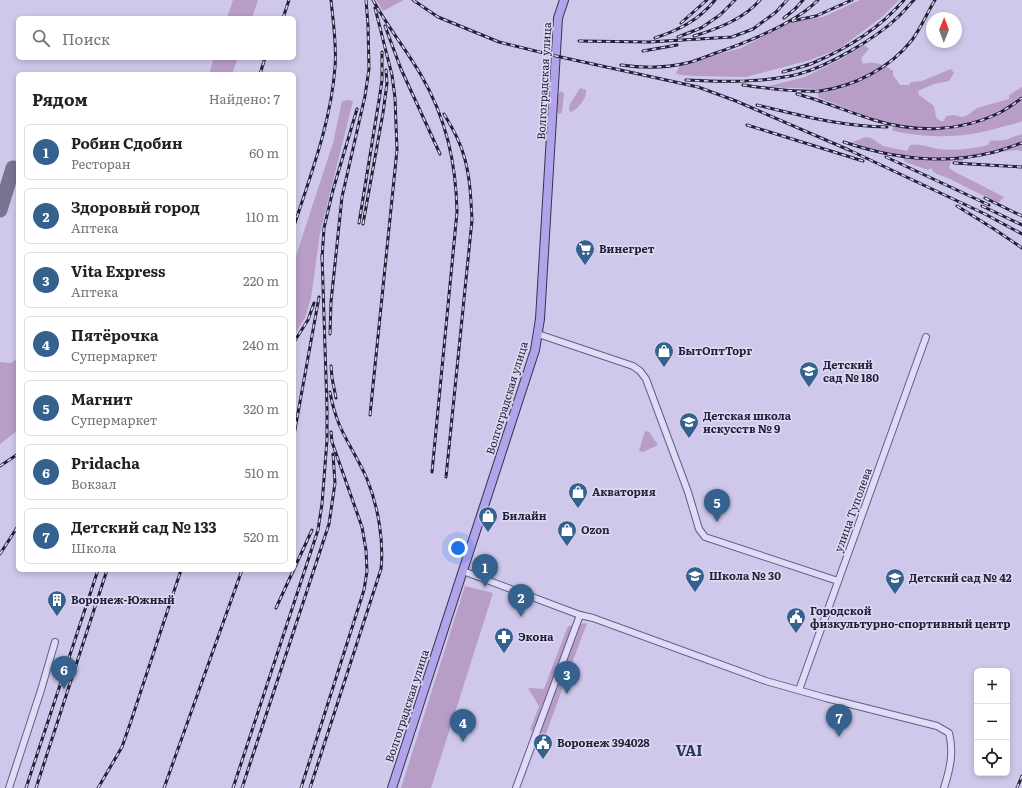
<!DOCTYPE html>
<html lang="ru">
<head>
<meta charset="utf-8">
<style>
  :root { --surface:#fff; --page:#f6f6f6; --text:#222; --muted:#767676; --line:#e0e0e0; --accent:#35618e }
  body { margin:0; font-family:Literata,serif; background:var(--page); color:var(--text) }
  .controls { position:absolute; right:12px; bottom:12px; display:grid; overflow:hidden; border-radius:6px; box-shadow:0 2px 6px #0003 }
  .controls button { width:36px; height:36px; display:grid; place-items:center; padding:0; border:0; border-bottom:1px solid var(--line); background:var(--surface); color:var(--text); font:20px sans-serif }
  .compass { position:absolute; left:926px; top:12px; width:36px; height:36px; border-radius:50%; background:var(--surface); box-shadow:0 2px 6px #0003; rotate:1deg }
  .you { position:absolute; left:458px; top:548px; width:14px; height:14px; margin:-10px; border:3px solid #fff; border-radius:50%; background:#1a73e8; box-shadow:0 0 0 6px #1a73e833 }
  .badge { display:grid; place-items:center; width:26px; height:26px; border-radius:50%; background:var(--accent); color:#fff; font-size:13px; font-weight:700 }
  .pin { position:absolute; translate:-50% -33px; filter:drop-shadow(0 1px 2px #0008) }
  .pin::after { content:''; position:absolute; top:21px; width:14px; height:12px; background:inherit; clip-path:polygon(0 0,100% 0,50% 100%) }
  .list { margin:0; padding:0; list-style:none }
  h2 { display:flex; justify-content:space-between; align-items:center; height:52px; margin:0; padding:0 16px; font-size:17px }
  h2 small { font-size:13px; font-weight:400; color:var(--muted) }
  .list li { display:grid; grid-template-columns:26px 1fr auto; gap:12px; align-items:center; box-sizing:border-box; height:56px; margin:0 8px 8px; padding:0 8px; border:1px solid var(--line); border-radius:6px }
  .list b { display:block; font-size:15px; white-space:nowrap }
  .list p { margin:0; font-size:13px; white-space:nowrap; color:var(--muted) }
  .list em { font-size:13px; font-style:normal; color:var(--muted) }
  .icon { flex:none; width:22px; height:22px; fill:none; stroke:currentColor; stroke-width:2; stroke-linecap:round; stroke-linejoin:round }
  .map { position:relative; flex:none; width:1022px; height:788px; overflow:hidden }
  .search { position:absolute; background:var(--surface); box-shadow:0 2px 6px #0003; left:16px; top:16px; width:280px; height:44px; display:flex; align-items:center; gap:10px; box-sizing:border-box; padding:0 14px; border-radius:6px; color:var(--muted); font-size:15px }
  .panel { position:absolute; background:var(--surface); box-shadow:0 2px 6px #0003; left:16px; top:72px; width:280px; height:500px; border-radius:6px }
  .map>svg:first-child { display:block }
</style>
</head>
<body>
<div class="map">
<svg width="1022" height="788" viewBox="0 0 1022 788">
  <rect width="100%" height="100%" fill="#cfc8ea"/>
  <g fill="#b89dc7">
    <path d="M 233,0 L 258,0 L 252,18 L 227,18 Z"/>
    <path d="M 376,0 L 404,0 L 383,11 Z"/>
    <path d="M 860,0 L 899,0 L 882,17 L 851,40 L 836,50 L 810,60 L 746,77 L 695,76 L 680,75 L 676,73 L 680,65 L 741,48 L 791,22 L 823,17 Z"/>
    <path d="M 864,45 L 869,49 L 861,58 L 863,64 C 873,61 884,64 893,71 L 893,75 L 900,85 L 909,85 L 911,82 L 922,81 L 951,69 L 954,73 L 949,81 L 934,84 L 918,91 L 919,95 L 934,106 L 936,117 L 940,121 L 944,121 L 946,116 L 954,115 L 962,117 L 968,115 L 977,108 L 1009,99 L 1009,95 L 1022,87 L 1022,121 C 1016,124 1008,125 1001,127 C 966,138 931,139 894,131 L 892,130 L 894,123 L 875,119 L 822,99 L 818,97 L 818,89 L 769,87 L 769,86 L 805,77 L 841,59 Z"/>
    <path d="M 214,58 L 238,58 L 232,74 L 209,74 Z"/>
    <path d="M 580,88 L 586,90 C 587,98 578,109 571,112 L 569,110 L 570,104 Z"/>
    <path d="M 561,91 L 564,94 L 562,112 L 560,114 L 557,112 L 558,94 Z"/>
    <path d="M 348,100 L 353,101 L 320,233 L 311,298 L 305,318 L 294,335 L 294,262 L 333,143 L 342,101 Z"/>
    <path d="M 1022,133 L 1022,151 L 1017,150 L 965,156 L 962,162 L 951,161 L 949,168 L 955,172 L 1004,197 L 998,203 L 946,177 C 939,175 934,174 931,168 L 928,170 L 905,162 L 902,155 L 869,148 L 852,142 L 866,137 L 871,138 L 883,146 L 907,151 L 910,145 C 919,143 929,147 938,149 C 954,151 972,149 988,145 L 990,141 C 995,140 1000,141 1004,140 C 1011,139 1012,136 1021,135 Z"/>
    <path d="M 18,358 L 18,430 L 0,444 L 0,362 L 11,363 Z"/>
    <path d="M 645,431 L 649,432 L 658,445 L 643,452 L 639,451 Z"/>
    <path d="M 465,586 L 493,593 L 431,788 L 401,788 Z"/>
    <path d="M 587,623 L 545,736 L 530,730 L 539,706 L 528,688 L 544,689 L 568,626 Z"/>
  </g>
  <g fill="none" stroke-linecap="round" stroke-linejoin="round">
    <path stroke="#787490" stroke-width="15" d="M 0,210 L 13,168"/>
    <defs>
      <g id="minor">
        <path d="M 538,334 L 633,366 L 640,371 L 646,379 L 688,492 L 699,529 L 705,537 L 838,581"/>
        <path d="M 463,571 L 580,615 L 593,618 L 766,681 L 826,698 L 937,726 L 949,733 C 954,752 950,769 944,788"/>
        <path d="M 799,690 L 926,337"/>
        <path d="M 9,788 L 41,690 L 55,642"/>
        <path d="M 516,788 L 580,615"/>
      </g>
      <path id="major" d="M 392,788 L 535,350 L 540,319 L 558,18 L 564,0"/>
    </defs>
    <use href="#minor" stroke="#605f85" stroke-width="8"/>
    <use href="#major" stroke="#333353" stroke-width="10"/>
    <use href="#minor" stroke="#e1dbf6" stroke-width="6"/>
    <use href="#major" stroke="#b2a4e9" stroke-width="8"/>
    <defs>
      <g id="rail">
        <path d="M 373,0 C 387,26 406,49 421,75 C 446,118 456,162 457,212 L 432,472"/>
        <path d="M 413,0 L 438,17 L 499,42 L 556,56 L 698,87 L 736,101 L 849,150 L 985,214 L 1022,234"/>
        <path d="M 283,18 L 289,0"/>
        <path d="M 784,18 L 795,9 L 803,0"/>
        <path d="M 792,21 L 816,16 L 852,0"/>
        <path d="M 681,23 L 707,0"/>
        <path d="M 385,26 L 401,69 L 440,154"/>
        <path d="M 694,36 C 717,29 744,19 760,0"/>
        <path d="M 678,37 L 701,28 L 720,15 L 735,0"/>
        <path d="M 655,38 C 679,30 699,20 715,0"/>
        <path d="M 579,41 L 649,42 L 732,37 L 753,29 L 776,12 L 787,0"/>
        <path d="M 643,51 L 677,45"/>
        <path d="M 621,65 C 642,68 666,68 687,63 C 696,61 705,57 713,54 C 745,43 795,24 818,0"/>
        <path d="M 783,72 C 793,69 803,67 813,63 C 846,49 880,28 904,0"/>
        <path d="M 260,74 L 265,58"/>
        <path d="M 686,80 C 723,82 762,83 799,74 C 828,66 875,39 897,18 C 903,13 908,6 914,0"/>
        <path d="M 743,85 C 766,88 796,93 820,91 C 855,86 890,68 912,40 C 921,28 927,13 935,0"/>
        <path d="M 797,94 C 823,101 848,112 874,120 C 916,133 960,132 999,113 C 1007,109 1015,103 1022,98"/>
        <path d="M 757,105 C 803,116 839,126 887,127"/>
        <path d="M 444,114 C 452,127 460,141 464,156 C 470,176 471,199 472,220 L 446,477"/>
        <path d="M 747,125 L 863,161"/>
        <path d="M 844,142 C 891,158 941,165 990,153 C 1001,151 1011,146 1022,143"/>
        <path d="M 886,157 L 989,205"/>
        <path d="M 954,163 L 1022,167"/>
        <path d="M 985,198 L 1022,216"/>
        <path d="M 957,206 L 994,229 L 1022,248"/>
        <path d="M 982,206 L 1022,225"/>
        <path d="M 359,223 L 380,94 L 382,80 L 382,52"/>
        <path d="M 363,224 L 383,113 L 387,83 L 386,70"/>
        <path d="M 294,226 C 311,174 331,122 335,67 C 337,47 333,20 331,0"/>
        <path d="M 322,259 L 324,228 L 333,190 L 357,109"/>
        <path d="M 330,334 L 331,302 L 342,197 L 365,96 L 369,69 L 368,25 L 366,0"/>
        <path d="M 294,342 L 308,320 L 314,303"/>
        <path d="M 331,366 L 332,378 L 336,398"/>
        <path d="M 370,415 L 397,150 L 395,98 L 392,75 L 375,8"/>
        <path d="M 294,435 L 319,297"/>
        <path d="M 0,466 L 18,454"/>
        <path d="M 0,554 L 18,526"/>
        <path d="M 276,608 L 312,530"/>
        <path d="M 26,788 L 98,570"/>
        <path d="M 36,788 L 107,570"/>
        <path d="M 98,788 L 122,747 L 131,721 L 181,570"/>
        <path d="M 164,788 L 242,570"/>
        <path d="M 233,788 L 318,530 L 322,504 L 327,440 L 327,408 L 322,255"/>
        <path d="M 242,788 L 329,524 L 335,483 L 333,454"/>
        <path d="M 301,788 L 364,590 L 367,571 L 366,550 L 362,527 L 332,442 L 331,432"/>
        <path d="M 310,788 L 381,569 C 384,541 378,506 367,479 C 359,460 347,443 339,424 C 335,414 332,403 330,392"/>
        <path d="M 1017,788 L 1022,776"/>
      </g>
    </defs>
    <use href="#rail" stroke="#212137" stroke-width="3"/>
    <use href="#rail" stroke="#ddd7f2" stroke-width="1.5" stroke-dasharray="4.5" stroke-linecap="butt"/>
  </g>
  <defs>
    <symbol id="supermarket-pin" viewBox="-11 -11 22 30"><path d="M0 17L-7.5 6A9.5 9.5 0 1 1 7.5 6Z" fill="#35618e" stroke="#ddd7f2"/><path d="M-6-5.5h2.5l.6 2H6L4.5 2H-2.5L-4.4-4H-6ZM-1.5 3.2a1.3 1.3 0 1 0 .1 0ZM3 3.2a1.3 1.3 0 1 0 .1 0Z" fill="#fff"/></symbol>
    <symbol id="shop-pin" viewBox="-11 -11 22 30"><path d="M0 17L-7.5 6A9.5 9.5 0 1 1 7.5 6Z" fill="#35618e" stroke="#ddd7f2"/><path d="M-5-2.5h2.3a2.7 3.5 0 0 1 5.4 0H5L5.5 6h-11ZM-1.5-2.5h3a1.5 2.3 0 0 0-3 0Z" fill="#fff"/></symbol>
    <symbol id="school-pin" viewBox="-11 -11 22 30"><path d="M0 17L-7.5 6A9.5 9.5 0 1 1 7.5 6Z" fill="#35618e" stroke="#ddd7f2"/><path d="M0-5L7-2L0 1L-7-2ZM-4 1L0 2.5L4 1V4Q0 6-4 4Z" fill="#fff"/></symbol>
    <symbol id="building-pin" viewBox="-11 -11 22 30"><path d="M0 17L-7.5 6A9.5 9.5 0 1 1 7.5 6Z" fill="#35618e" stroke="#ddd7f2"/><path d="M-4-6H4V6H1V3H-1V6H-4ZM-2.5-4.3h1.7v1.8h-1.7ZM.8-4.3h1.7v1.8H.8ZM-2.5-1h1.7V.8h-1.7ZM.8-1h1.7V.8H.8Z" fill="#fff"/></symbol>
    <symbol id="civic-pin" viewBox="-11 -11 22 30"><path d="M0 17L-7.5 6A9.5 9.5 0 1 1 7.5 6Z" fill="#35618e" stroke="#ddd7f2"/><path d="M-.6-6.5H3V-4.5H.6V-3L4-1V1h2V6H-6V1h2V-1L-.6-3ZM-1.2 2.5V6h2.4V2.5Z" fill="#fff"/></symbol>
    <symbol id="pharmacy-pin" viewBox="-11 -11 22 30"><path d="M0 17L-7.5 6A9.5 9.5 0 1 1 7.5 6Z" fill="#35618e" stroke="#ddd7f2"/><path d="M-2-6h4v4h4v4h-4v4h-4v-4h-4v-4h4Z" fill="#fff"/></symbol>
  </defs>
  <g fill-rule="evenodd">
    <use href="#supermarket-pin" x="574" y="238" width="22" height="30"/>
    <use href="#shop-pin" x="653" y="340" width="22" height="30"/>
    <use href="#school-pin" x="798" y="360" width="22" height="30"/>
    <use href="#school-pin" x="678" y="411" width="22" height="30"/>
    <use href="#shop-pin" x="567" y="481" width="22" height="30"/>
    <use href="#shop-pin" x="477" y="505" width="22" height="30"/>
    <use href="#shop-pin" x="556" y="519" width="22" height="30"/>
    <use href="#school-pin" x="684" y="565" width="22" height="30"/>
    <use href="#school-pin" x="884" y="567" width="22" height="30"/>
    <use href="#building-pin" x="46" y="589" width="22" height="30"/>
    <use href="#civic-pin" x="785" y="606" width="22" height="30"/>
    <use href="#pharmacy-pin" x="493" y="626" width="22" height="30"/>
    <use href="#civic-pin" x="532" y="732" width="22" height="30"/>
  </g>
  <g text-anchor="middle" stroke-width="3.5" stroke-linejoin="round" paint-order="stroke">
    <g font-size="11" fill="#212137" stroke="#ddd7f2">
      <text transform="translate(544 81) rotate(-87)" y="4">Волгоградская улица</text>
      <text transform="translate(507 398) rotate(-73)" y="4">Волгоградская улица</text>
      <text transform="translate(853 510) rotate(-70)" y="4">улица Туполева</text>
      <text transform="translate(407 706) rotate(-72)" y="4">Волгоградская улица</text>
    </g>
    <g font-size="11" font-weight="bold" fill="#212137" stroke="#ddd7f2" text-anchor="start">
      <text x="599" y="253">Винегрет</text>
      <text x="678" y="355">БытОптТорг</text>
      <text x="823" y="369">Детский<tspan x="823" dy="13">сад № 180</tspan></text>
      <text x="703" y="420">Детская школа<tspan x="703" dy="13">искусств № 9</tspan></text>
      <text x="592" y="496">Акватория</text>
      <text x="502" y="520">Билайн</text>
      <text x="581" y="534">Ozon</text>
      <text x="709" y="580">Школа № 30</text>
      <text x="909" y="582">Детский сад № 42</text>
      <text x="71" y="604">Воронеж-Южный</text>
      <text x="810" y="615">Городской<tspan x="810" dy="13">физкультурно-спортивный центр</tspan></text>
      <text x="518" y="641">Экона</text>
      <text x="557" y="747">Воронеж 394028</text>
    </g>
    <g font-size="15" font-weight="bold" fill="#25355f" stroke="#ddd7f2">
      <text x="689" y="756">VAI</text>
    </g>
  </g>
</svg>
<div class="controls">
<button>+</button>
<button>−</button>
<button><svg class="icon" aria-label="locate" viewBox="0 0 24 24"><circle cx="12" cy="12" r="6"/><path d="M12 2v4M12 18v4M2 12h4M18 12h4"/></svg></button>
</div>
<svg class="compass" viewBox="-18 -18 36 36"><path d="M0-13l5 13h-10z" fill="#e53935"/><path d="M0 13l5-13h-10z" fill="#767676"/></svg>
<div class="you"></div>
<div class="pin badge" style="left:485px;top:587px">1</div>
<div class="pin badge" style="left:521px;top:617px">2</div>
<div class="pin badge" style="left:567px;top:694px">3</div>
<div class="pin badge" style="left:463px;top:742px">4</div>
<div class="pin badge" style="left:717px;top:522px">5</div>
<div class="pin badge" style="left:64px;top:689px">6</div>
<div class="pin badge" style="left:839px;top:737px">7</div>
<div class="search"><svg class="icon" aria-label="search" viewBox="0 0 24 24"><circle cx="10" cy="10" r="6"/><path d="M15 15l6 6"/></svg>Поиск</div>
<section class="panel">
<h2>Рядом<small>Найдено: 7</small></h2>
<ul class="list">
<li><span class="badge">1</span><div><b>Робин Сдобин</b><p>Ресторан</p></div><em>60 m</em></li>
<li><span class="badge">2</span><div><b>Здоровый город</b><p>Аптека</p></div><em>110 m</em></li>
<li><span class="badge">3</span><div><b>Vita Express</b><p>Аптека</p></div><em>220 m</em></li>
<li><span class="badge">4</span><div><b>Пятёрочка</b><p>Супермаркет</p></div><em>240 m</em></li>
<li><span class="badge">5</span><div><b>Магнит</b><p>Супермаркет</p></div><em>320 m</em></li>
<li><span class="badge">6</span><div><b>Pridacha</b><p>Вокзал</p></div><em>510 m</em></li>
<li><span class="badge">7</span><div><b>Детский сад № 133</b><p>Школа</p></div><em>520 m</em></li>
</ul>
</section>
</div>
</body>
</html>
